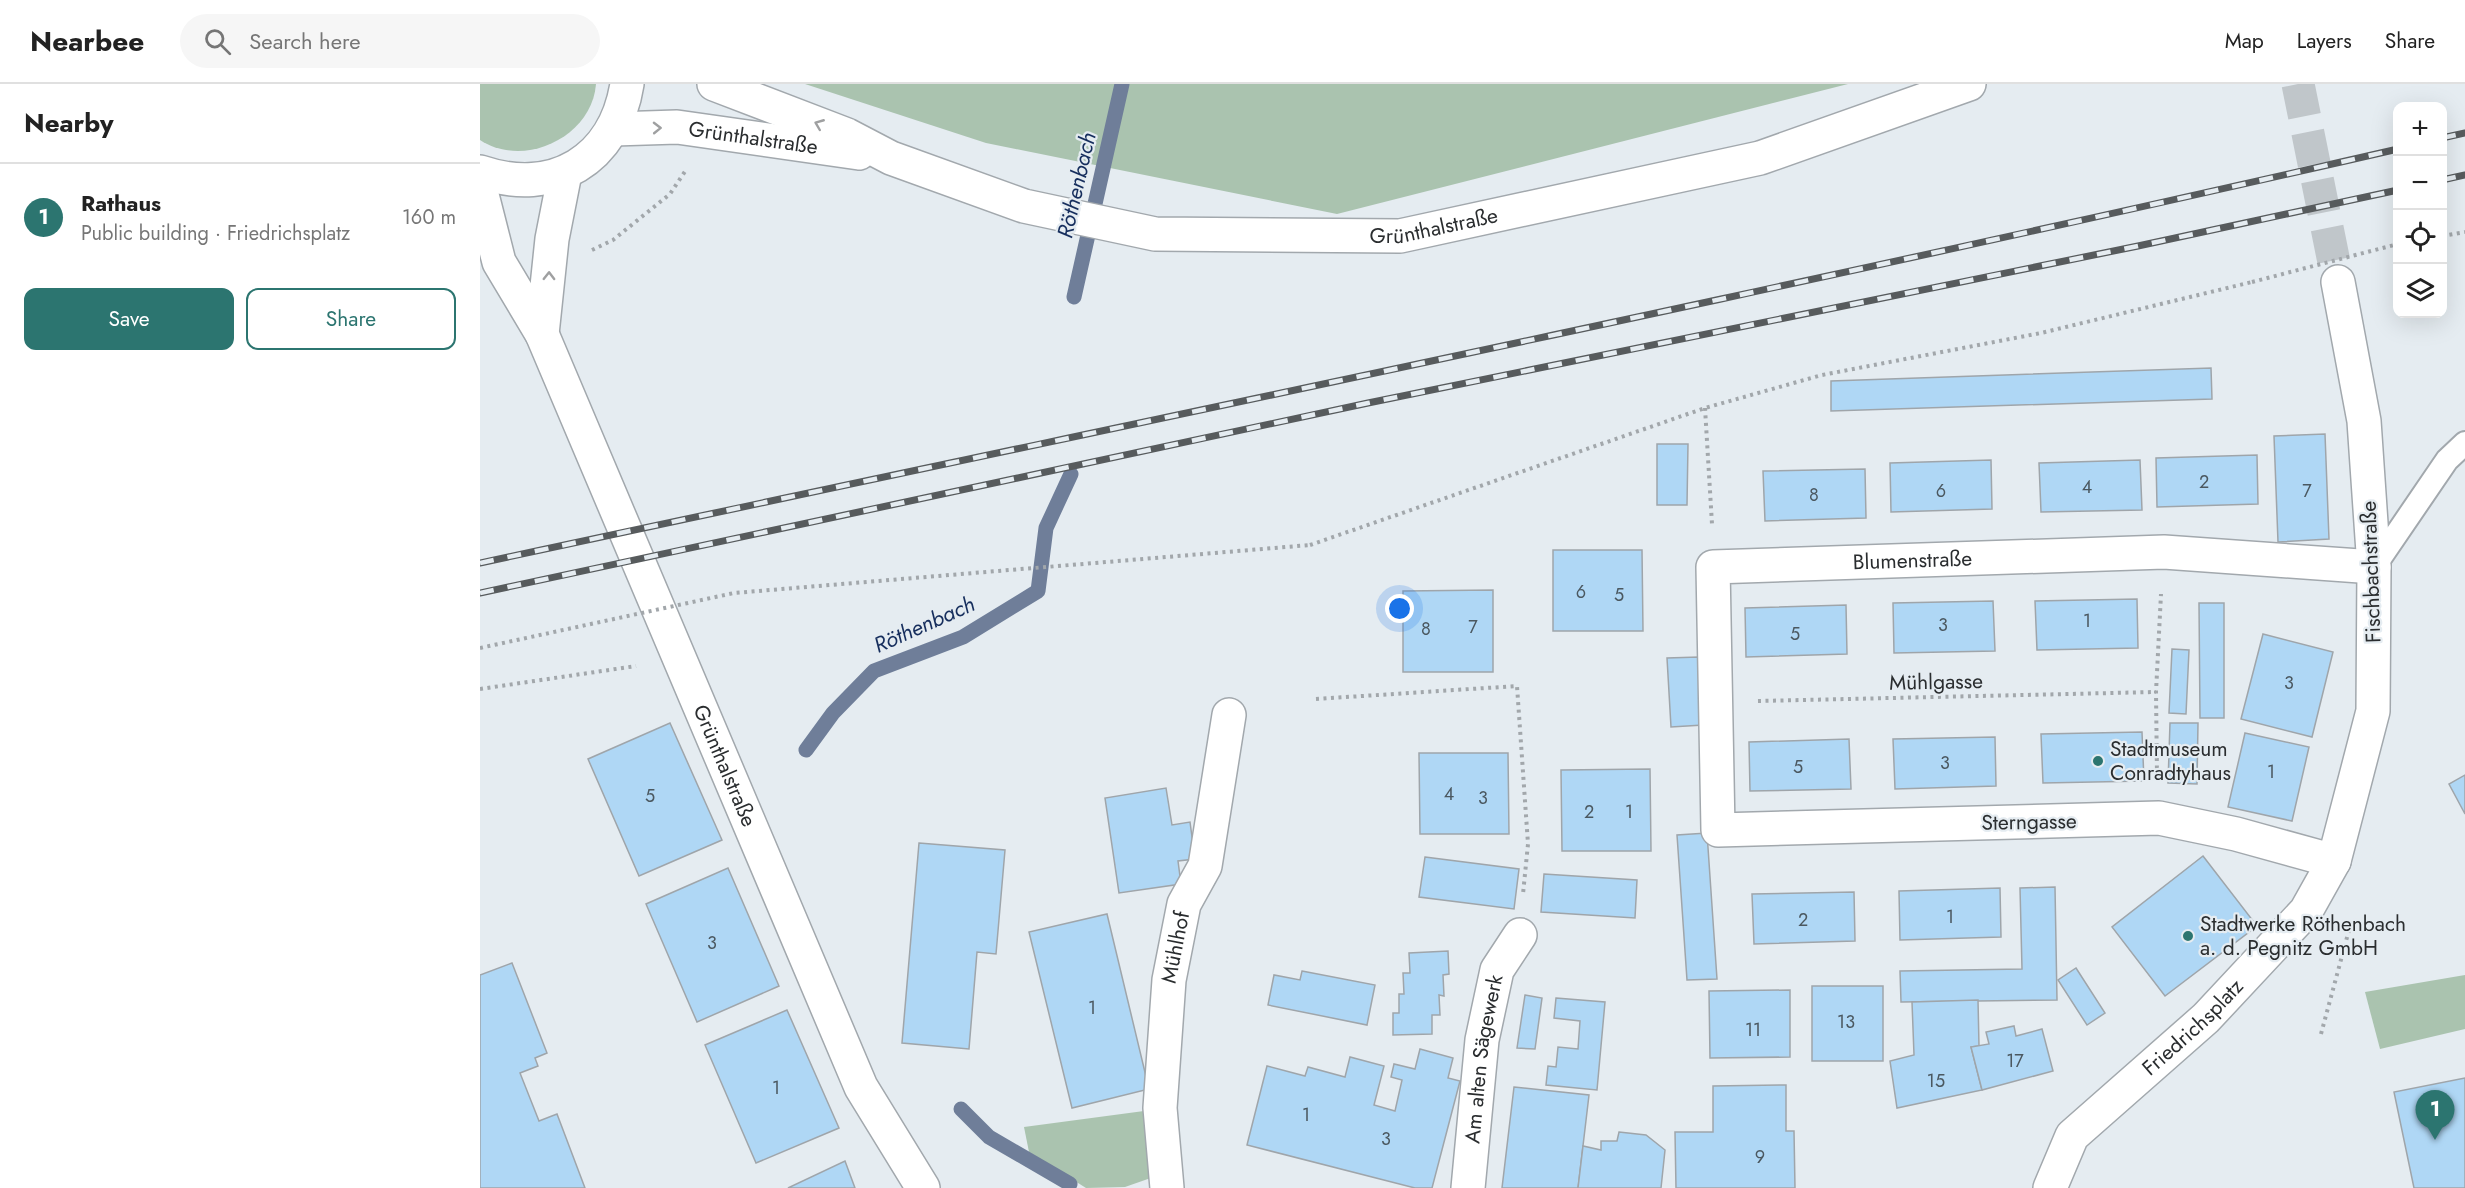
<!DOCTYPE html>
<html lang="en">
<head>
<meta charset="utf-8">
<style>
  :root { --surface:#fff; --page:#f6f6f6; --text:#222; --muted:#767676; --line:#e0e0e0; --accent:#2c7570 }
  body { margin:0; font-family:Jost,sans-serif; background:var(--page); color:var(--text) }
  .controls { position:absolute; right:18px; top:18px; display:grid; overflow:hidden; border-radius:12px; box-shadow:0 6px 24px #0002 }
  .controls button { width:54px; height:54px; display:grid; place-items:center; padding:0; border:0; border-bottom:2px solid var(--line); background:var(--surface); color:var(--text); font:30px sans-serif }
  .you { position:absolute; left:920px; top:525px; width:21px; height:21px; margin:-15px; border:4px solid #fff; border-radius:50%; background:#1a73e8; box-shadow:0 0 0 9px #1a73e833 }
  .badge { display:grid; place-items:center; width:39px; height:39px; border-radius:50%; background:var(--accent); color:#fff; font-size:20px; font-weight:700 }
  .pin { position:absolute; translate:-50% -50px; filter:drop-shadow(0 2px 3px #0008) }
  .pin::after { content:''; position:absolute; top:32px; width:21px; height:18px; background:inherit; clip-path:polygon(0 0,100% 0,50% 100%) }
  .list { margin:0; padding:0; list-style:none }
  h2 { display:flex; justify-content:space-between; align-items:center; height:78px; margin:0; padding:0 24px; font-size:26px }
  h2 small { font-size:20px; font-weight:400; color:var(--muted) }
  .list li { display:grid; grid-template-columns:39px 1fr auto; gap:18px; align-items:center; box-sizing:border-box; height:108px; padding:0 24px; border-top:2px solid var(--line) }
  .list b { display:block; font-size:22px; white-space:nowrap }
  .list p { margin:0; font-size:20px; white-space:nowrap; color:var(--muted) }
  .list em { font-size:20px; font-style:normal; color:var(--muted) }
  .actions { display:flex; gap:12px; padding:18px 24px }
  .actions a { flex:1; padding:14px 0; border:2px solid var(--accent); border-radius:12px; text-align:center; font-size:21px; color:var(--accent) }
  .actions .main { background:var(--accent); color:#fff }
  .icon { flex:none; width:33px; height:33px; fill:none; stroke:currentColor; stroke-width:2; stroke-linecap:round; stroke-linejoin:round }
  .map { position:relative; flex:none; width:1985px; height:1104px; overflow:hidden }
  header { display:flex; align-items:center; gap:36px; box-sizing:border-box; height:84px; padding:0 30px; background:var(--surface); border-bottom:2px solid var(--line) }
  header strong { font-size:28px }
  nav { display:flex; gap:33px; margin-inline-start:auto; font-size:21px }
  .search { width:420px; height:54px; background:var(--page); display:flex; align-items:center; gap:15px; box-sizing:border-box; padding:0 21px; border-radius:33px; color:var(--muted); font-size:22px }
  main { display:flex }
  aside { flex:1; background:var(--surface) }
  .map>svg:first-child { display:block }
</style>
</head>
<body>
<header>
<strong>Nearbee</strong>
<div class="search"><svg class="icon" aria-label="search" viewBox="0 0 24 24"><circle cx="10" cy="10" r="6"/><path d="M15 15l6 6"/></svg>Search here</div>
<nav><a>Map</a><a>Layers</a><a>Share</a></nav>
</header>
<main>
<aside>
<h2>Nearby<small></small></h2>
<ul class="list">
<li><span class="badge">1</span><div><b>Rathaus</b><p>Public building · Friedrichsplatz</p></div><em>160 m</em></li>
</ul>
<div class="actions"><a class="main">Save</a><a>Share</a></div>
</aside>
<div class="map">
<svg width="1985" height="1104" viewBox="0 0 1985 1104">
  <rect width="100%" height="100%" fill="#e5ecf1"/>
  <g fill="#aac3af">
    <path d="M 0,0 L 116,0 C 112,53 44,85 0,56 Z"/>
    <path d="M 325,0 L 1368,0 L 857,130 L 506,59 Z"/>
    <path d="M 1985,891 L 1985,945 L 1900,965 L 1885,908 Z"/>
    <path d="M 679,1025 L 685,1089 L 645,1103 L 606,1104 L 549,1068 L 544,1043 Z"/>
  </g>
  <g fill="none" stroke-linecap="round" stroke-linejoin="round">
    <g stroke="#6f7e99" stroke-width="15">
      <path d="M 594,213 L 642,0"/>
      <path d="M 326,666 L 353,629 L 394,587 L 483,553 L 558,507 L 566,444 L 591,390"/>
      <path d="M 481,1025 L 509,1053 L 590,1100"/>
    </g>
  </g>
  <g fill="#afd7f5" stroke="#9fa5aa" stroke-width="1.5">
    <path d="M 1731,284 L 1732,315 L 1351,327 L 1351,297 Z"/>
    <path d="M 1845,350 L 1849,455 L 1798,458 L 1794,352 Z"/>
    <path d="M 1177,360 L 1208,360 L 1207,421 L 1177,421 Z"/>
    <path d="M 1777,371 L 1778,420 L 1677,423 L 1676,374 Z"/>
    <path d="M 1511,376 L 1512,425 L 1411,428 L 1410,379 Z"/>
    <path d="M 1660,376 L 1662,426 L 1561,428 L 1559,379 Z"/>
    <path d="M 1385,385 L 1386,434 L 1285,437 L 1283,387 Z"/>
    <path d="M 1073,466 L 1162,466 L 1163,547 L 1073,547 Z"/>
    <path d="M 1013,506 L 1013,588 L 923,588 L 923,507 Z"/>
    <path d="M 1657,515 L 1658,564 L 1557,566 L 1555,517 Z"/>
    <path d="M 1513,517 L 1515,567 L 1414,569 L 1413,519 Z"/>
    <path d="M 1719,519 L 1744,519 L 1744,634 L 1720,634 Z"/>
    <path d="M 1366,521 L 1367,570 L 1266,573 L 1265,524 Z"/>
    <path d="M 1783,550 L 1853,568 L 1832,653 L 1761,635 Z"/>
    <path d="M 1692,565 L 1709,566 L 1706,630 L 1689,629 Z"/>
    <path d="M 1219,573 L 1223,641 L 1191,643 L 1187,574 Z"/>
    <path d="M 190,639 L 242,756 L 159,792 L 108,675 Z"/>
    <path d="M 1690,639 L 1718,639 L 1717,700 L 1688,699 Z"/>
    <path d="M 1662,648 L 1664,697 L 1563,699 L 1561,650 Z"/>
    <path d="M 1765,649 L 1829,663 L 1812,737 L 1748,723 Z"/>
    <path d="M 1515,653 L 1516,702 L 1415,705 L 1413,655 Z"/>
    <path d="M 1369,655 L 1371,705 L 1270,707 L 1269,658 Z"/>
    <path d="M 939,669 L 1028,669 L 1029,750 L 940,750 Z"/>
    <path d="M 1170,685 L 1171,767 L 1082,767 L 1081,686 Z"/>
    <path d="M 1985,691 L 1985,730 L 1969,700 Z"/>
    <path d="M 686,704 L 692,741 L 710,738 L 715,775 L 698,777 L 701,800 L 639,809 L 625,714 Z"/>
    <path d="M 1227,749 L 1237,895 L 1207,896 L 1197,751 Z"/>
    <path d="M 439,759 L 525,766 L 516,870 L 497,868 L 489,965 L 422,959 Z"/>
    <path d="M 1723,772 L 1777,842 L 1685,912 L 1632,843 Z"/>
    <path d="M 945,773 L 1039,785 L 1034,825 L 939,813 Z"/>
    <path d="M 248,784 L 299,902 L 217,938 L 166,820 Z"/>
    <path d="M 1064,790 L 1157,796 L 1155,834 L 1061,828 Z"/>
    <path d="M 1575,803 L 1577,916 L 1421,918 L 1420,887 L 1542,885 L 1540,804 Z"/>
    <path d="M 1520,804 L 1521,853 L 1420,856 L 1419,807 Z"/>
    <path d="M 1374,808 L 1375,857 L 1274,860 L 1272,810 Z"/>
    <path d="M 627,830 L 669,1005 L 592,1024 L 549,848 Z"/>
    <path d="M 968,867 L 969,890 L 963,891 L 964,912 L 959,911 L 960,931 L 952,931 L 952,950 L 913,951 L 913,929 L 919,929 L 919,910 L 924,910 L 923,889 L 930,889 L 929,869 Z"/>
    <path d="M 32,879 L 67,969 L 55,974 L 58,982 L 40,989 L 59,1037 L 77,1030 L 105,1104 L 0,1104 L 0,891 Z"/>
    <path d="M 1596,884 L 1625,929 L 1607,941 L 1578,896 Z"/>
    <path d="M 822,887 L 895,901 L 887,941 L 788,921 L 794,891 L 820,896 Z"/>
    <rect x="1332" y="902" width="71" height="75"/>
    <path d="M 1310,906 L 1310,973 L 1230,974 L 1229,907 Z"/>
    <path d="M 1045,911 L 1062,914 L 1055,965 L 1037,964 Z"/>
    <path d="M 1076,914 L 1125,918 L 1117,1006 L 1066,1001 L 1068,982 L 1076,983 L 1078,963 L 1098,965 L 1100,937 L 1074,934 Z"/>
    <path d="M 1498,916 L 1499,962 L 1491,963 L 1502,1006 L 1417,1024 L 1410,977 L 1434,971 L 1432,918 Z"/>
    <path d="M 307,926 L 359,1044 L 276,1079 L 225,961 Z"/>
    <path d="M 1534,942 L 1536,952 L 1562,945 L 1573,987 L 1502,1006 L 1491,963 L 1509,960 L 1506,948 Z"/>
    <path d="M 940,965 L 973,974 L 968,994 L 980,997 L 952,1104 L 935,1104 L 767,1061 L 787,982 L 825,992 L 828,983 L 865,993 L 870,973 L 904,982 L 894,1021 L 915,1027 L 922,996 L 911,993 L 914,980 L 935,985 Z"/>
    <path d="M 1985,994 L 1985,1104 L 1934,1104 L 1914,1008 Z"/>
    <path d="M 1306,1001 L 1306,1047 L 1314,1047 L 1315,1104 L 1196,1104 L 1195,1048 L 1233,1048 L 1233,1002 Z"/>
    <path d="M 1034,1003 L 1109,1011 L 1098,1104 L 1022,1104 Z"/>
    <path d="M 1139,1048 L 1166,1051 L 1185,1066 L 1181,1104 L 1098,1104 L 1103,1062 L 1121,1066 L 1121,1057 L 1137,1057 Z"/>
    <path d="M 365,1077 L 375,1104 L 308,1104 Z"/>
  </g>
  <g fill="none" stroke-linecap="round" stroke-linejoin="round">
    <path stroke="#c0c6ca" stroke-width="33" stroke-dasharray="33 16" stroke-linecap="butt" d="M 1818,0 L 1858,198"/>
    <defs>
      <path id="service" d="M 1894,483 L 1967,376 L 1985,359"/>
      <g id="minor">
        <path id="s1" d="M 234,0 L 367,51 L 411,74 L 544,122 L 675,150 L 920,152 L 1280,74 L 1489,0"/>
        <path id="s2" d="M 134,45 L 197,43 L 379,69"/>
        <path id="s3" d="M 1854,777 L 1756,750 L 1679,734 L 1238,746 L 1233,483 L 1684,468 L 1894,483"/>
        <path id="s4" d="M 687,1104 L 680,1024 L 689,896 L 704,820 L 725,782 L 749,631"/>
        <path id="s5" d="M 988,1104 L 1002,956 L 1017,886 L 1040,851"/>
        <path id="s6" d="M 1570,1104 L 1592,1052 L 1726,934 L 1826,827 L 1854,777 L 1893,627 L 1894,483 L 1884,337 L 1858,198"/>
      </g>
      <g id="secondary">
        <path d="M 0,88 C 74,113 135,76 147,0"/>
        <path id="s7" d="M 0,103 L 19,178 L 62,250 L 381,1003 L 443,1104"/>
        <path d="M 62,250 L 72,155 L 85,89"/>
      </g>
    </defs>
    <use href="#service" stroke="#a2a8ad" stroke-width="26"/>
    <use href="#minor" stroke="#a2a8ad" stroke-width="36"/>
    <use href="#secondary" stroke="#a2a8ad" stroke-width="36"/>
    <g stroke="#a2a7ab" stroke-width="4" stroke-dasharray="3 4.5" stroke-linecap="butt">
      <path d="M 1962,152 L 1985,148"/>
      <path d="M 112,166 L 133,156 L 190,110 L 206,86"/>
      <path d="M 1225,324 L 1232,440"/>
      <path d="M 830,461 L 1225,324 L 1342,291 L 1561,249 L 1772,198"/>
      <path d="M 0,605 L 156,582"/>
      <path d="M 836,615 L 1037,602 L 1048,760 L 1043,810"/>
      <path d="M 1278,617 L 1676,608"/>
      <path d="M 1677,692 L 1676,608 L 1681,510"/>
      <path d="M 1841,950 L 1869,846 L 1865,844"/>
    </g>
    <use href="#service" stroke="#fff" stroke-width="22"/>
    <use href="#minor" stroke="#fff" stroke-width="33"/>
    <use href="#secondary" stroke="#fff" stroke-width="33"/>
    <defs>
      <g id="rail">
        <path d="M 1962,54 L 1985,49"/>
        <path d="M 1962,96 L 1985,91"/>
        <path d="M 0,479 C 639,342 1280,211 1918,65"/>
        <path d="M 0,509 L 888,319 L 1658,162 L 1918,106"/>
      </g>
    </defs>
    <use href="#rail" stroke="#575b5d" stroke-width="7"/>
    <use href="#rail" stroke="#e5ecf1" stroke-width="4.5" stroke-dasharray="14" stroke-linecap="butt"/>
    <g stroke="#a2a7ab" stroke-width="4" stroke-dasharray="3 4.5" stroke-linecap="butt">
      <path d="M 1772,198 L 1918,160"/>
      <path d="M 0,564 L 254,509 L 830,461"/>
    </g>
  </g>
  <defs><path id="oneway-chevron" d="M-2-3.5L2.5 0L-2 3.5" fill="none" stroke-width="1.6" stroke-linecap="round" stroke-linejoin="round" transform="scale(1.5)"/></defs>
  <g stroke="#9fa0a1">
    <use href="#oneway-chevron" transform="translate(339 40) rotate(-158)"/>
    <use href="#oneway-chevron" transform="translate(177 44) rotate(-1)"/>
    <use href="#oneway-chevron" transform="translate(69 192) rotate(-89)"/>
  </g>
  <g fill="#2c7570" stroke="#e5ecf1" stroke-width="2">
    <circle cx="1618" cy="677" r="6"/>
    <circle cx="1708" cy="852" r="6"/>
  </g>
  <g text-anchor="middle" stroke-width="4.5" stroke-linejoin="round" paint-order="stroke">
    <g font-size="18" fill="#4b5860">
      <text x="1724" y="404">2</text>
      <text x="1607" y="409">4</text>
      <text x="1461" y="413">6</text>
      <text x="1827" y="413">7</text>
      <text x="1334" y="417">8</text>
      <text x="1101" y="514">6</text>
      <text x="1139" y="517">5</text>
      <text x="1607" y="543">1</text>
      <text x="1463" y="547">3</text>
      <text x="993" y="549">7</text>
      <text x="946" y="551">8</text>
      <text x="1315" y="556">5</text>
      <text x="1809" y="605">3</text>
      <text x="1465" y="685">3</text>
      <text x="1318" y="689">5</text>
      <text x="1791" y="694">1</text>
      <text x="969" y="716">4</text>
      <text x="170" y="718">5</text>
      <text x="1003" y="720">3</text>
      <text x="1109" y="734">2</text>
      <text x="1149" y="734">1</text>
      <text x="1470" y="839">1</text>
      <text x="1323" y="842">2</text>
      <text x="232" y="865">3</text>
      <text x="612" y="930">1</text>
      <text x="1366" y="944">13</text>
      <text x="1273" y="952">11</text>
      <text x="1535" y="983">17</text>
      <text x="1456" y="1003">15</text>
      <text x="296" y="1010">1</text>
      <text x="826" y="1037">1</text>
      <text x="906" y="1061">3</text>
      <text x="1280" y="1079">9</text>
    </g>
    <g font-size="21" fill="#2a2d2f" stroke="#e5ecf1">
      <text dy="7" stroke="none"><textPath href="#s2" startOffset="140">Grünthalstraße</textPath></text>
      <text dy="7" stroke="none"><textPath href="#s1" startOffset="747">Grünthalstraße</textPath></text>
      <text dy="7" stroke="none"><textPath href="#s3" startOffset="1084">Blumenstraße</textPath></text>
      <text transform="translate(1891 488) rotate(-92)" y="7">Fischbachstraße</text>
      <text transform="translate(1456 598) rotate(-1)" y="7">Mühlgasse</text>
      <text dy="7" stroke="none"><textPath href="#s7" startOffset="630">Grünthalstraße</textPath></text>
      <text transform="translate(1549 738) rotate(-1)" y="7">Sterngasse</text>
      <text dy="7" stroke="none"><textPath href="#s4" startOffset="242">Mühlhof</textPath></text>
      <text dy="7" stroke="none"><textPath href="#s6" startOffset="219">Friedrichsplatz</textPath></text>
      <text dy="7" stroke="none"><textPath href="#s5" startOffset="130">Am alten Sägewerk</textPath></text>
    </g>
    <g font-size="21" fill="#2a2d2f" stroke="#e5ecf1" text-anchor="start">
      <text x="1630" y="672">Stadtmuseum<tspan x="1630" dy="24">Conradtyhaus</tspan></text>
      <text x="1720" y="847">Stadtwerke Röthenbach<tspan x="1720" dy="24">a. d. Pegnitz GmbH</tspan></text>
    </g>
    <g font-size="22" font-style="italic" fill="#162e5d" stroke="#e5ecf1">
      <text transform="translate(596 101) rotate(-77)" y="8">Röthenbach</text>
      <text transform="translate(444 540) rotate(-24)" y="8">Röthenbach</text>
    </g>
  </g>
</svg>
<div class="controls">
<button>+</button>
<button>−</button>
<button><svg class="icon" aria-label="locate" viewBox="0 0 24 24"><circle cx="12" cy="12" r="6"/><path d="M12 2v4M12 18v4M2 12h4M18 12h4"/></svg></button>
<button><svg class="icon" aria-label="layers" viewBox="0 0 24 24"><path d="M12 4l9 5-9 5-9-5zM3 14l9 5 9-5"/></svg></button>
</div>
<div class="you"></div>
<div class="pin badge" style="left:1955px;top:1056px">1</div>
</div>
</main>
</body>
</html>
